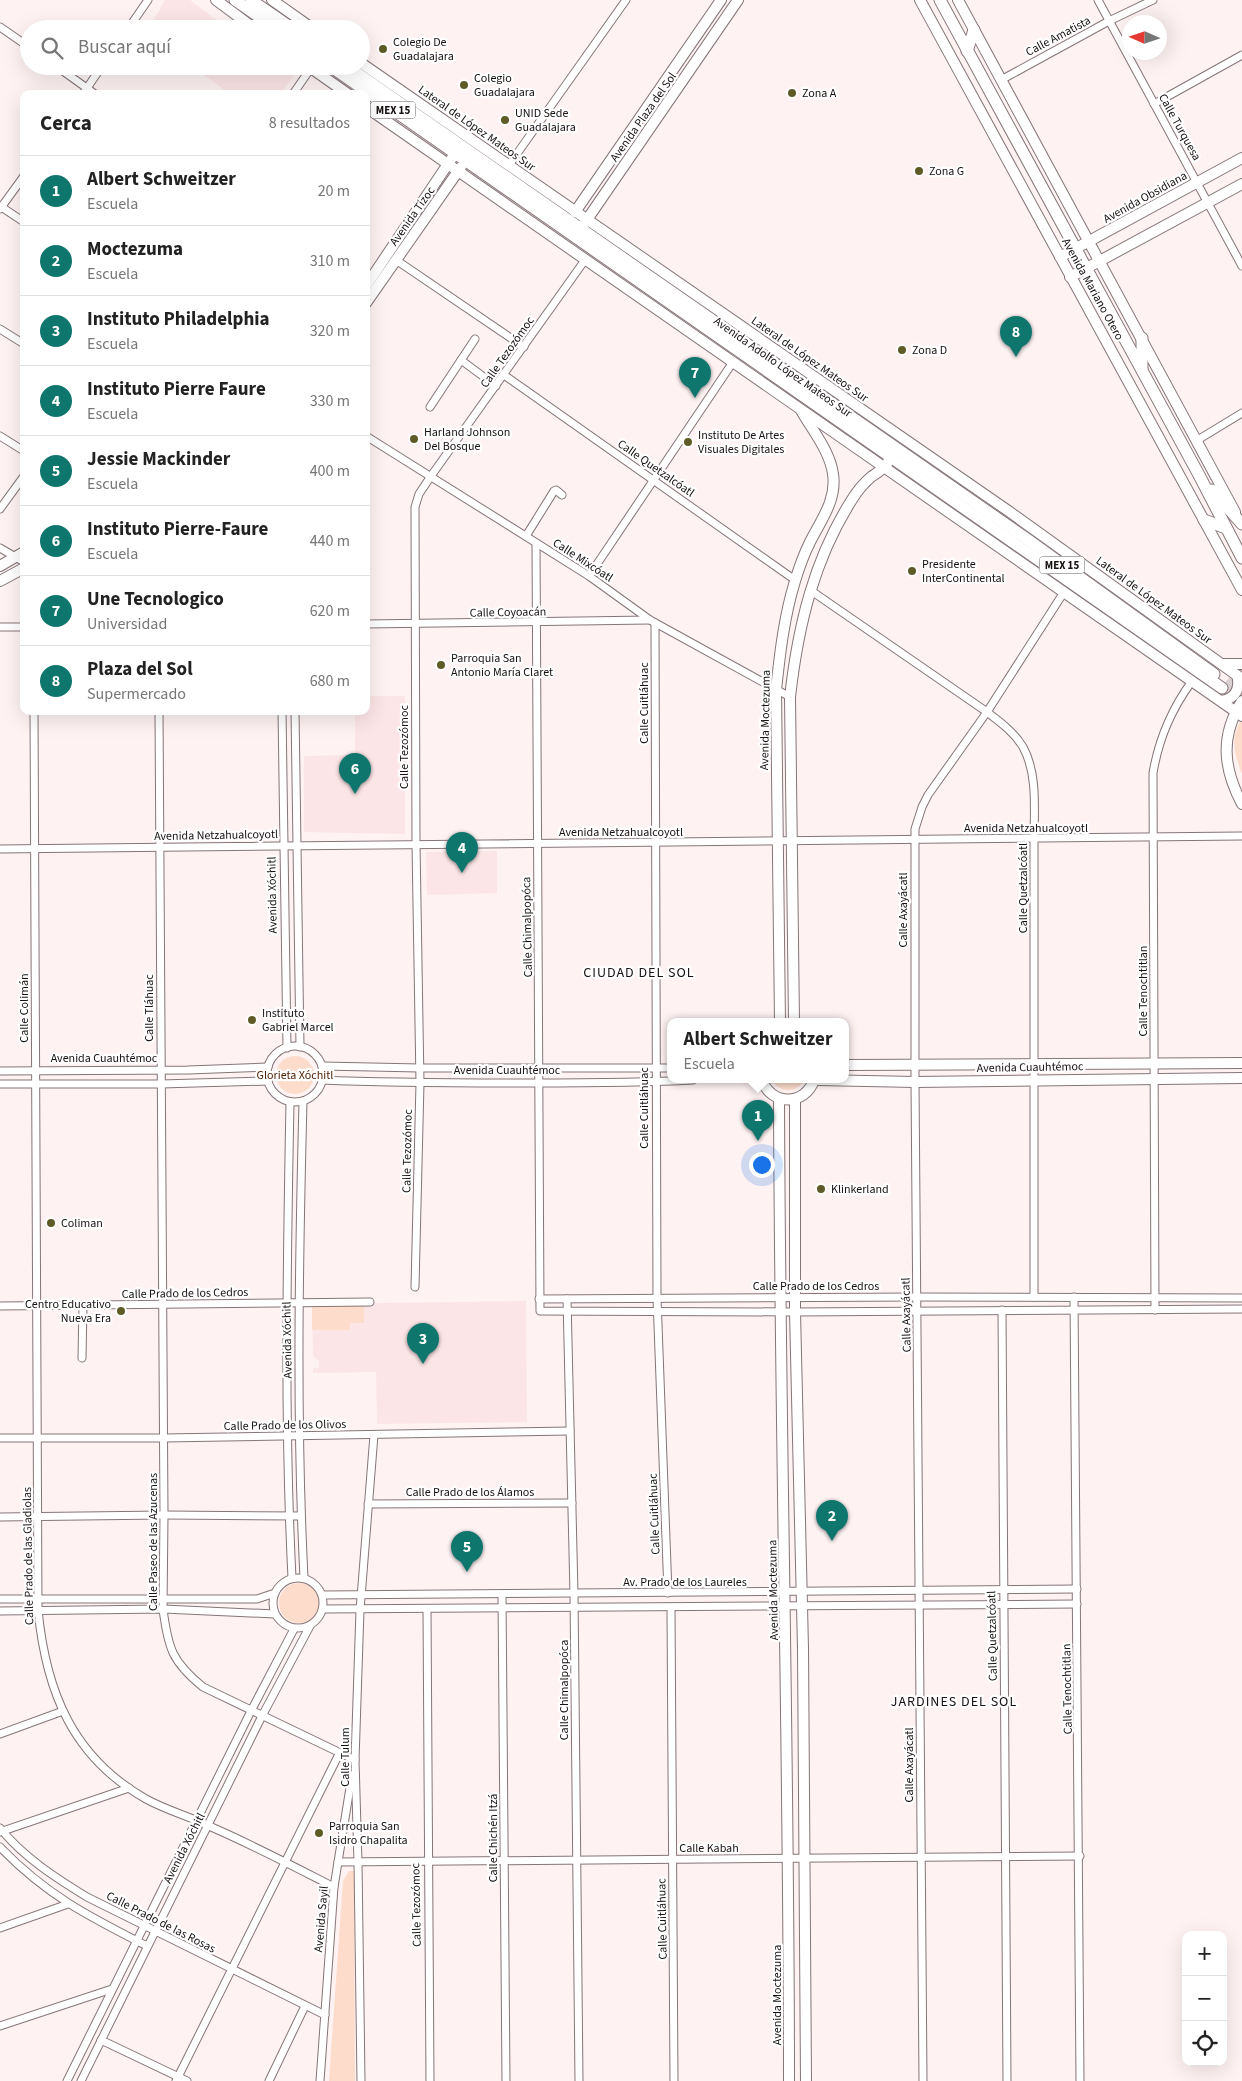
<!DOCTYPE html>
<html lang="es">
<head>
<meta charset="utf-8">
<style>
  :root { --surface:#fff; --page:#f2f2f2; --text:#222; --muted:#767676; --line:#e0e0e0; --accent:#0f766e }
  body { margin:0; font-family:"Source Sans 3",sans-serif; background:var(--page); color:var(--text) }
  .controls { position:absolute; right:15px; bottom:15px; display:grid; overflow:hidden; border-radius:10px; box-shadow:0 5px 20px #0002 }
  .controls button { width:45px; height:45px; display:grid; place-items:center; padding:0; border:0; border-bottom:1px solid var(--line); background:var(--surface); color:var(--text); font:25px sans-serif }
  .compass { position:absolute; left:1122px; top:15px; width:45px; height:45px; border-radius:50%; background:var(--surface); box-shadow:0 5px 20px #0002; rotate:273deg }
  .you { position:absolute; left:761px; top:1164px; width:18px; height:18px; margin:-12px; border:4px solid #fff; border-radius:50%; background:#1a73e8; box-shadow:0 0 0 8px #1a73e833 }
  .badge { display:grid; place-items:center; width:32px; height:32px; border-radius:50%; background:var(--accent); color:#fff; font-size:16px; font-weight:700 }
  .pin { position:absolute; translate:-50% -41px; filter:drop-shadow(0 1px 2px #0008) }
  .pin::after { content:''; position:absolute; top:26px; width:18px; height:15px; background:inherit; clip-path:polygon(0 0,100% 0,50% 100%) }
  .popup { position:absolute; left:667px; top:1018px; width:182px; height:65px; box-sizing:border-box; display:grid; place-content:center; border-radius:10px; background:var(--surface); filter:drop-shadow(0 1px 4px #0005); font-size:16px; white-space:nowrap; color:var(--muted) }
  .popup b { font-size:19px; color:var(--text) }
  .popup::after { content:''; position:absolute; left:50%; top:100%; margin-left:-10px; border:10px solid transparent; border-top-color:var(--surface) }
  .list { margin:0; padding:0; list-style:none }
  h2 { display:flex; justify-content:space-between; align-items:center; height:65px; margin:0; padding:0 20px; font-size:21px }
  h2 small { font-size:16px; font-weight:400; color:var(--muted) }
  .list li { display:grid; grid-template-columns:32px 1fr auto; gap:15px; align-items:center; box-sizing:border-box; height:70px; padding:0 20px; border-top:1px solid var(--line) }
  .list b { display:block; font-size:19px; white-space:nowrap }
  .list p { margin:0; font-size:16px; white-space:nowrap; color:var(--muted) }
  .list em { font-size:16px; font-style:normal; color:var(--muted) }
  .icon { flex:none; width:28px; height:28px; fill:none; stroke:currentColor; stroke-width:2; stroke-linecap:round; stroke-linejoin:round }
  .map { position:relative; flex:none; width:1242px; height:2081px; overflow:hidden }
  .search { position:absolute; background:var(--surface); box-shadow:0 5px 20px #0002; left:20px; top:20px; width:350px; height:55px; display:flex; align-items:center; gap:12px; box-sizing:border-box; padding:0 18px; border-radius:28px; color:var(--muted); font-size:19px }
  .panel { position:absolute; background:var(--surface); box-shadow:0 5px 20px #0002; left:20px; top:90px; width:350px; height:625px; border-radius:10px }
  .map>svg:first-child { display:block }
</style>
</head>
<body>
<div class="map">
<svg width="1242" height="2081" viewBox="0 0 1242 2081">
  <rect width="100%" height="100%" fill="#fef2f3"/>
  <g fill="#fce5e7">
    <path d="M 165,0 L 190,0 L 228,29 L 149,29 Z"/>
    <path d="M 191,66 L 282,66 L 294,75 L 281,94 L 230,94 Z"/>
    <path d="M 366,696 L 405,696 L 405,834 L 304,832 L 304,756 L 355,755 L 355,711 L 366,711 Z"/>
    <path d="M 497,851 L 497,893 L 427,895 L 426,852 Z"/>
    <path d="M 526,1301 L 527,1422 L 377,1424 L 376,1372 L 313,1373 L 313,1368 L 319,1368 L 319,1361 L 313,1356 L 312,1304 Z"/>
  </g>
  <g fill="#fddccc">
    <path d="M 1242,720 L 1242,774 C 1235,757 1229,736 1242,720 Z"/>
    <circle cx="295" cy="1075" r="19"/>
    <path d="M 772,1080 L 805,1080 C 797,1093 780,1094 772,1080 Z"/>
    <path d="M 312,1304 L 364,1304 L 364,1323 L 350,1323 L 350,1330 L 312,1330 Z"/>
    <circle cx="299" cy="1603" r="20"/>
    <path d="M 349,1871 L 354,1871 L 355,2081 L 329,2081 L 343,1881 Z"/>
  </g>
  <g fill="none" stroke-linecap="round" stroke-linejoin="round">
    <path stroke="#dbd0d1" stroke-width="11" stroke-dasharray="11 5.5" stroke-linecap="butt" d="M 1226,682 L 1242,693"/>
    <defs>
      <g id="street">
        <path d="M 1098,0 L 1242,266"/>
        <path d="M 0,27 L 29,47"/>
        <path d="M 128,29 L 148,0"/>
        <path d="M 56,66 L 95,94"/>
        <path d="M 1001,80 L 1109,21 L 1153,0"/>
        <path d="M 83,94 L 102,66"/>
        <path d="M 293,94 L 311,68"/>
        <path d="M 1154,104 L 1242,55"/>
        <path d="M 509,165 L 626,0"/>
        <path d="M 0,206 L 24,222"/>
        <path d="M 0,209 L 24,176"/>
        <path d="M 396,260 L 524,347"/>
        <path d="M 0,329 L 24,344"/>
        <path d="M 461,360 L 496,386"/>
        <path d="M 504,375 L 795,580"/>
        <path d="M 430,407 L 475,339"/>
        <path d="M 0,436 L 24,451"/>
        <path d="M 366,436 L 589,576 L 650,620 L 790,697"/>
        <path d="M 1196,441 L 1242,413"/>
        <path d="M 0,509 L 24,476"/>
        <path d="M 526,536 L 554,491 L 556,490 L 562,495"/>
        <path d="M 536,543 L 540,1311 L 795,1312 L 1242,1309"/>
        <path d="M 0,548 L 24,562"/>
        <path d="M 589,576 L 733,362"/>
        <path d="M 810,590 L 987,712 C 1000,722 1014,732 1023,747 C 1038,774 1034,811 1034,840 L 1034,1297"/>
        <path d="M 655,623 L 657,1298 L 668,1593"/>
        <path d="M 366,624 L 650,620"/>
        <path d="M 0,627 L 24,627"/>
        <path d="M 34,711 L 38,1610 C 46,1691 72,1757 146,1799 C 166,1810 188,1816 209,1826 C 251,1844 293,1866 334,1887"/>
        <path d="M 159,711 L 164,1515 L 163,1609 C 168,1648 172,1662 203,1687 L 355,1760"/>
        <path d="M 282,711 L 287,1048"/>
        <path d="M 295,711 L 300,1047"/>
        <path d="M 0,849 L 1242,836"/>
        <circle cx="295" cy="1074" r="28"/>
        <path d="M 322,1066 L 420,1068 L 670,1068"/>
        <path d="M 0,1071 L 188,1070 L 268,1067"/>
        <path d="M 322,1080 C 392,1083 462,1083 532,1083 C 586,1083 639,1083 693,1080"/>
        <path d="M 0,1084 L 161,1084 L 268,1081"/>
        <path d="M 303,1101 C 299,1260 296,1419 304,1578"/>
        <path d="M 290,1102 C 287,1261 284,1420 292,1578"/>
        <path d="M 415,1287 L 420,1083 L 416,844 L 415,507 L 419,494 L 431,476 L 585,260"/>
        <path d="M 1074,1297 L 1080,2081"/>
        <path d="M 539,1299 L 917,1297 L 1242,1298"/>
        <path d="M 567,1299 L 574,1594 L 579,2081"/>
        <path d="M 0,1306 L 370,1302"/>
        <path d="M 1002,1310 L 1007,2081"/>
        <path d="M 1155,1310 L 1153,773 C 1159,738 1171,710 1192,681"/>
        <path d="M 82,1358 L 83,1305"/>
        <path d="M 0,1438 L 164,1438 L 570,1431"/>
        <path d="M 368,1504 L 572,1503"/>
        <path d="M 0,1517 L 164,1515 L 301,1516"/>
        <circle cx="298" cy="1603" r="25"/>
        <path d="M 502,1594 L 506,2081"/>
        <path d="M 323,1595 L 1077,1589"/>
        <path d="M 0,1599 L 257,1599 L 275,1593"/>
        <path d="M 671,1608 L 674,2081"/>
        <path d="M 323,1609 L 1077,1604"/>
        <path d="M 427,1609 L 430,2081"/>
        <path d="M 0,1611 L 163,1609 L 275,1614"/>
        <path d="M 0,1734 L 63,1711"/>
        <path d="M 0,1828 C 23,1857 56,1878 87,1897 L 325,2015"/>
        <path d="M 0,1832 L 129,1788"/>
        <path d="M 0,1847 C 46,1895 90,1917 147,1946"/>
        <path d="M 338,1862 L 1080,1856"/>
        <path d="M 0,1928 L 68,1904"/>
        <path d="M 0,2026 L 112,1989"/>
        <path d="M 101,2040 L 187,2081"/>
        <path d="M 67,2081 L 251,1711 L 294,1629"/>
        <path d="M 81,2081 L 262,1716 L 310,1626"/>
        <path d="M 176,2081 L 339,1754"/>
        <path d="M 269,2081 L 305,2006"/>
        <path d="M 320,2081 L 334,1887 L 352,1775"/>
        <path d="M 361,2081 L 358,1862 L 355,1760 L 360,1610 L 374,1435"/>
        <path d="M 923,2081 L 915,1082 L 915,829 L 922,807 L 928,795 L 987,712 L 1064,592"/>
      </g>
      <g id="secondary">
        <path d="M 216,0 L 255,29"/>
        <path d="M 272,0 L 313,29"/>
        <path d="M 920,0 L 1242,590"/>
        <path d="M 958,0 L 1235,512"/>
        <path d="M 361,63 L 1007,510 L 1242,679"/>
        <path d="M 308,66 L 348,94"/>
        <path d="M 366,107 L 1242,716"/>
        <path d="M 575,212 L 721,0"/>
        <path d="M 584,224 L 738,0"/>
        <path d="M 1060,257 L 1242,158"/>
        <path d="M 1070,277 L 1242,184"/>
        <path d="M 366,286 L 452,158"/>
        <path d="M 366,303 L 461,167"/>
        <path d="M 0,566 L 24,552"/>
        <path d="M 0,581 L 24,568"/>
        <path d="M 1223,664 L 1242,664"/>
        <path d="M 1221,701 C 1235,699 1241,689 1237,675"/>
        <path d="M 1242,701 C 1220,736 1223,768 1242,804"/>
        <path d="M 780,1022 L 776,690 C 780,653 784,617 795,581 C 799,568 804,554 810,542 C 821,520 837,500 833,474 C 830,451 812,430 801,410"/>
        <path d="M 794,1022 L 790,697 C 798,626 814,558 853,498 C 858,490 864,483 871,477 C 877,473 884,469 888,462"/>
        <path d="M 846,1065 L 1242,1063"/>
        <path d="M 762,1080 C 771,1106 805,1106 814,1080"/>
        <path d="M 818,1080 L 915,1082 L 1242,1078"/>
        <path d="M 779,1099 C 780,1426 789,1753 789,2081"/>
        <path d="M 795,1099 L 795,1312 L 803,1648 L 806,2081"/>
      </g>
      <g id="primary">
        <path d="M 235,0 L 276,29"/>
        <path d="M 251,0 L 293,29"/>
        <path d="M 940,0 L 1199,475 L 1242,558"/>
        <path d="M 967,51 L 974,30"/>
        <path d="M 330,66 L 1222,688"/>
        <path d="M 347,66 L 1027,539 L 1214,674"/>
        <path d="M 1142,338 L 1142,370"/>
        <path d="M 1212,490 L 1242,524"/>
        <path d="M 1204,520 L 1226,528"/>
      </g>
    </defs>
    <use href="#street" stroke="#867577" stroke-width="9"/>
    <use href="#secondary" stroke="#867577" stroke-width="12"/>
    <use href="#primary" stroke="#867577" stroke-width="13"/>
    <use href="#street" stroke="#fff" stroke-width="7"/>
    <use href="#secondary" stroke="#fff" stroke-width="10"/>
    <use href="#primary" stroke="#fff" stroke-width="11"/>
  </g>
  <g fill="#5f5b27" stroke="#fff" stroke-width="2">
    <circle cx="383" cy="49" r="5"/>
    <circle cx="464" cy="85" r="5"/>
    <circle cx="792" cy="93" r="5"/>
    <circle cx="505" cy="120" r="5"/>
    <circle cx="919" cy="171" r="5"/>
    <circle cx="902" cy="350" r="5"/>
    <circle cx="414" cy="439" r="5"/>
    <circle cx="688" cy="442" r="5"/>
    <circle cx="912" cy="571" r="5"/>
    <circle cx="441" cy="665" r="5"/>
    <circle cx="252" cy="1020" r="5"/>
    <circle cx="821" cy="1189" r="5"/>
    <circle cx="51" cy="1223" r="5"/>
    <circle cx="121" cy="1311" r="5"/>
    <circle cx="319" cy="1833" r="5"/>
  </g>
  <g text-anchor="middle" stroke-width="4.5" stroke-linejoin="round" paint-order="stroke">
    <g fill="#fff" stroke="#5d5858" stroke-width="1">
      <rect x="370.5" y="101.5" width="45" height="17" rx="4"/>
      <rect x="1039.5" y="556.5" width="45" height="17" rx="4"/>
    </g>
    <g font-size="11" font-weight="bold" fill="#171111">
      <text x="393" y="114">MEX 15</text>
      <text x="1062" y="569">MEX 15</text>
    </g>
    <g font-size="12" fill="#171111" stroke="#fff">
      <text transform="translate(1058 36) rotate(-28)" y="4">Calle Amatista</text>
      <text transform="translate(643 117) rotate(-55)" y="4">Avenida Plaza del Sol</text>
      <text transform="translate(1180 127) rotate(61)" y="4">Calle Turquesa</text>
      <text transform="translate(477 128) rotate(35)" y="4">Lateral de López Mateos Sur</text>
      <text transform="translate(1145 197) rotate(-29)" y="4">Avenida Obsidiana</text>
      <text transform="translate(412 216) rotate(-55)" y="4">Avenida Tizoc</text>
      <text transform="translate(1093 289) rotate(61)" y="4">Avenida Mariano Otero</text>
      <text transform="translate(507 352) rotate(-55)" y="4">Calle Tezozómoc</text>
      <text transform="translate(810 359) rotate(35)" y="4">Lateral de López Mateos Sur</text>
      <text transform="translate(783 367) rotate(35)" y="4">Avenida Adolfo López Mateos Sur</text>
      <text transform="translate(656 468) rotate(35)" y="4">Calle Quetzalcóatl</text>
      <text transform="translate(583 560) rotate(33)" y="4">Calle Mixcóatl</text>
      <text transform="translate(1154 600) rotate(36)" y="4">Lateral de López Mateos Sur</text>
      <text transform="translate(508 612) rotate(-1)" y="4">Calle Coyoacán</text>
      <text transform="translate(644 703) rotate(-90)" y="4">Calle Cuitláhuac</text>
      <text transform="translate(765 720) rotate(-89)" y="4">Avenida Moctezuma</text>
      <text transform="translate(404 747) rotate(-90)" y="4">Calle Tezozómoc</text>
      <text x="1026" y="832">Avenida Netzahualcoyotl</text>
      <text x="621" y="836">Avenida Netzahualcoyotl</text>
      <text transform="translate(216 835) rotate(-1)" y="4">Avenida Netzahualcoyotl</text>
      <text transform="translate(1023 888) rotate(-90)" y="4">Calle Quetzalcóatl</text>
      <text transform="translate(272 895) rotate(-91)" y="4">Avenida Xóchitl</text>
      <text transform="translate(903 910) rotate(-90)" y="4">Calle Axayácatl</text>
      <text transform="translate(527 927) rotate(-91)" y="4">Calle Chimalpopóca</text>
      <text transform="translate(1143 991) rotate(-90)" y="4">Calle Tenochtitlan</text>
      <text transform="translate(24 1008) rotate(-90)" y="4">Calle Colimán</text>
      <text transform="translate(149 1008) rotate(-90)" y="4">Calle Tláhuac</text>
      <text x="104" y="1062">Avenida Cuauhtémoc</text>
      <text transform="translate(1030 1067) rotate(-1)" y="4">Avenida Cuauhtémoc</text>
      <text x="507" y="1074">Avenida Cuauhtémoc</text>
      <text transform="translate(644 1108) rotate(-90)" y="4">Calle Cuitláhuac</text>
      <text transform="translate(407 1151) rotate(-89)" y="4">Calle Tezozómoc</text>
      <text x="816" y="1290">Calle Prado de los Cedros</text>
      <text transform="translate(185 1293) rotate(-1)" y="4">Calle Prado de los Cedros</text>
      <text transform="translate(906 1315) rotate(-91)" y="4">Calle Axayácatl</text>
      <text transform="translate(287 1340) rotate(-91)" y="4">Avenida Xóchitl</text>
      <text transform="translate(285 1425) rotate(-1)" y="4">Calle Prado de los Olivos</text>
      <text x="470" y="1496">Calle Prado de los Álamos</text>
      <text transform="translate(654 1514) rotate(-92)" y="4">Calle Cuitláhuac</text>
      <text transform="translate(153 1542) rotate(-90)" y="4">Calle Paseo de las Azucenas</text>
      <text transform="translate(28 1556) rotate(-91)" y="4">Calle Prado de las Gladiolas</text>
      <text x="685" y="1586">Av. Prado de los Laureles</text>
      <text transform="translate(773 1590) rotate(-91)" y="4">Avenida Moctezuma</text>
      <text transform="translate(992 1636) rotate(-91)" y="4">Calle Quetzalcóatl</text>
      <text transform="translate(1067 1689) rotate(-91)" y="4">Calle Tenochtitlan</text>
      <text transform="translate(564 1690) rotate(-90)" y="4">Calle Chimalpopóca</text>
      <text transform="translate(345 1757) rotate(-90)" y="4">Calle Tulum</text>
      <text transform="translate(909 1765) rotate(-90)" y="4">Calle Axayácatl</text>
      <text transform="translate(493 1838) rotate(-90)" y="4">Calle Chichén Itzá</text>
      <text transform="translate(184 1848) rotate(-63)" y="4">Avenida Xóchitl</text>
      <text x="709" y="1852">Calle Kabah</text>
      <text transform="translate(416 1905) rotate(-91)" y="4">Calle Tezozómoc</text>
      <text transform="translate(321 1919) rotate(-85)" y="4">Avenida Sayil</text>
      <text transform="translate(662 1919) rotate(-91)" y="4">Calle Cuitláhuac</text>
      <text transform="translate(161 1922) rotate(27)" y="4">Calle Prado de las Rosas</text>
      <text transform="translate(777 1995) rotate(-90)" y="4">Avenida Moctezuma</text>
    </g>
    <g font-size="12" fill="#171111" stroke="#fff" text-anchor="start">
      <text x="393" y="46">Colegio De<tspan x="393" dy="14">Guadalajara</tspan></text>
      <text x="474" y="82">Colegio<tspan x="474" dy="14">Guadalajara</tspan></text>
      <text x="802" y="97">Zona A</text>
      <text x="515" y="117">UNID Sede<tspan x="515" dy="14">Guadalajara</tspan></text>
      <text x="929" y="175">Zona G</text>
      <text x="912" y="354">Zona D</text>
      <text x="424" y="436">Harland Johnson<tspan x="424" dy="14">Del Bosque</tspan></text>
      <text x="698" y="439">Instituto De Artes<tspan x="698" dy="14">Visuales Digitales</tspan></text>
      <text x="922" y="568">Presidente<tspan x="922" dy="14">InterContinental</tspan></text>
      <text x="451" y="662">Parroquia San<tspan x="451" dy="14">Antonio María Claret</tspan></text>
      <text x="262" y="1017">Instituto<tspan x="262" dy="14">Gabriel Marcel</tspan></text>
      <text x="831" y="1193">Klinkerland</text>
      <text x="61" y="1227">Coliman</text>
      <text x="111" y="1308" text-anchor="end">Centro Educativo<tspan x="111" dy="14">Nueva Era</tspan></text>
      <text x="329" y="1830">Parroquia San<tspan x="329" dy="14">Isidro Chapalita</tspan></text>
    </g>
    <g font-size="12" fill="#4b1d01" stroke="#fff">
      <text x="295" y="1079">Glorieta Xóchitl</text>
    </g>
    <g font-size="14" letter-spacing="1" fill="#171111" stroke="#fff">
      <text x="639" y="977">CIUDAD DEL SOL</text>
      <text x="954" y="1706">JARDINES DEL SOL</text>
    </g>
  </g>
</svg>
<div class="controls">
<button>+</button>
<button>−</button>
<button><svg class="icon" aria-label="locate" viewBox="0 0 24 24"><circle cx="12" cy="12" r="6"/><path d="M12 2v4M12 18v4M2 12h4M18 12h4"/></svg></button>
</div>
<svg class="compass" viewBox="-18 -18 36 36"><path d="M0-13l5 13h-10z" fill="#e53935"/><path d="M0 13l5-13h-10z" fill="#767676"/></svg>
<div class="you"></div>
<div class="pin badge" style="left:758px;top:1141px">1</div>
<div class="popup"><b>Albert Schweitzer</b>Escuela</div>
<div class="pin badge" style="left:832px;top:1541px">2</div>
<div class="pin badge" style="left:423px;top:1364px">3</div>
<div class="pin badge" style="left:462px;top:873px">4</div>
<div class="pin badge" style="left:467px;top:1572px">5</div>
<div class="pin badge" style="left:355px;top:794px">6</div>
<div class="pin badge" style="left:695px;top:398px">7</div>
<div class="pin badge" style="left:1016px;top:357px">8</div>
<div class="search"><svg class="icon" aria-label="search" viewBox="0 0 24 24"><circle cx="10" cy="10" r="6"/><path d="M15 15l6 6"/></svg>Buscar aquí</div>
<section class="panel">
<h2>Cerca<small>8 resultados</small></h2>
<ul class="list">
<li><span class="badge">1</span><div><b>Albert Schweitzer</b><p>Escuela</p></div><em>20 m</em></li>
<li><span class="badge">2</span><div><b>Moctezuma</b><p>Escuela</p></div><em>310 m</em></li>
<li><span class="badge">3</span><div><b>Instituto Philadelphia</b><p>Escuela</p></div><em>320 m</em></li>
<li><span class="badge">4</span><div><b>Instituto Pierre Faure</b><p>Escuela</p></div><em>330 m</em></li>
<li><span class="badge">5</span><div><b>Jessie Mackinder</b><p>Escuela</p></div><em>400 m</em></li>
<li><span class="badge">6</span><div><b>Instituto Pierre-Faure</b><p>Escuela</p></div><em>440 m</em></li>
<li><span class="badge">7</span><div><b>Une Tecnologico</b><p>Universidad</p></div><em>620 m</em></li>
<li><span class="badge">8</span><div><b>Plaza del Sol</b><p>Supermercado</p></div><em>680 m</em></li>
</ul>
</section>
</div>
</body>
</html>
